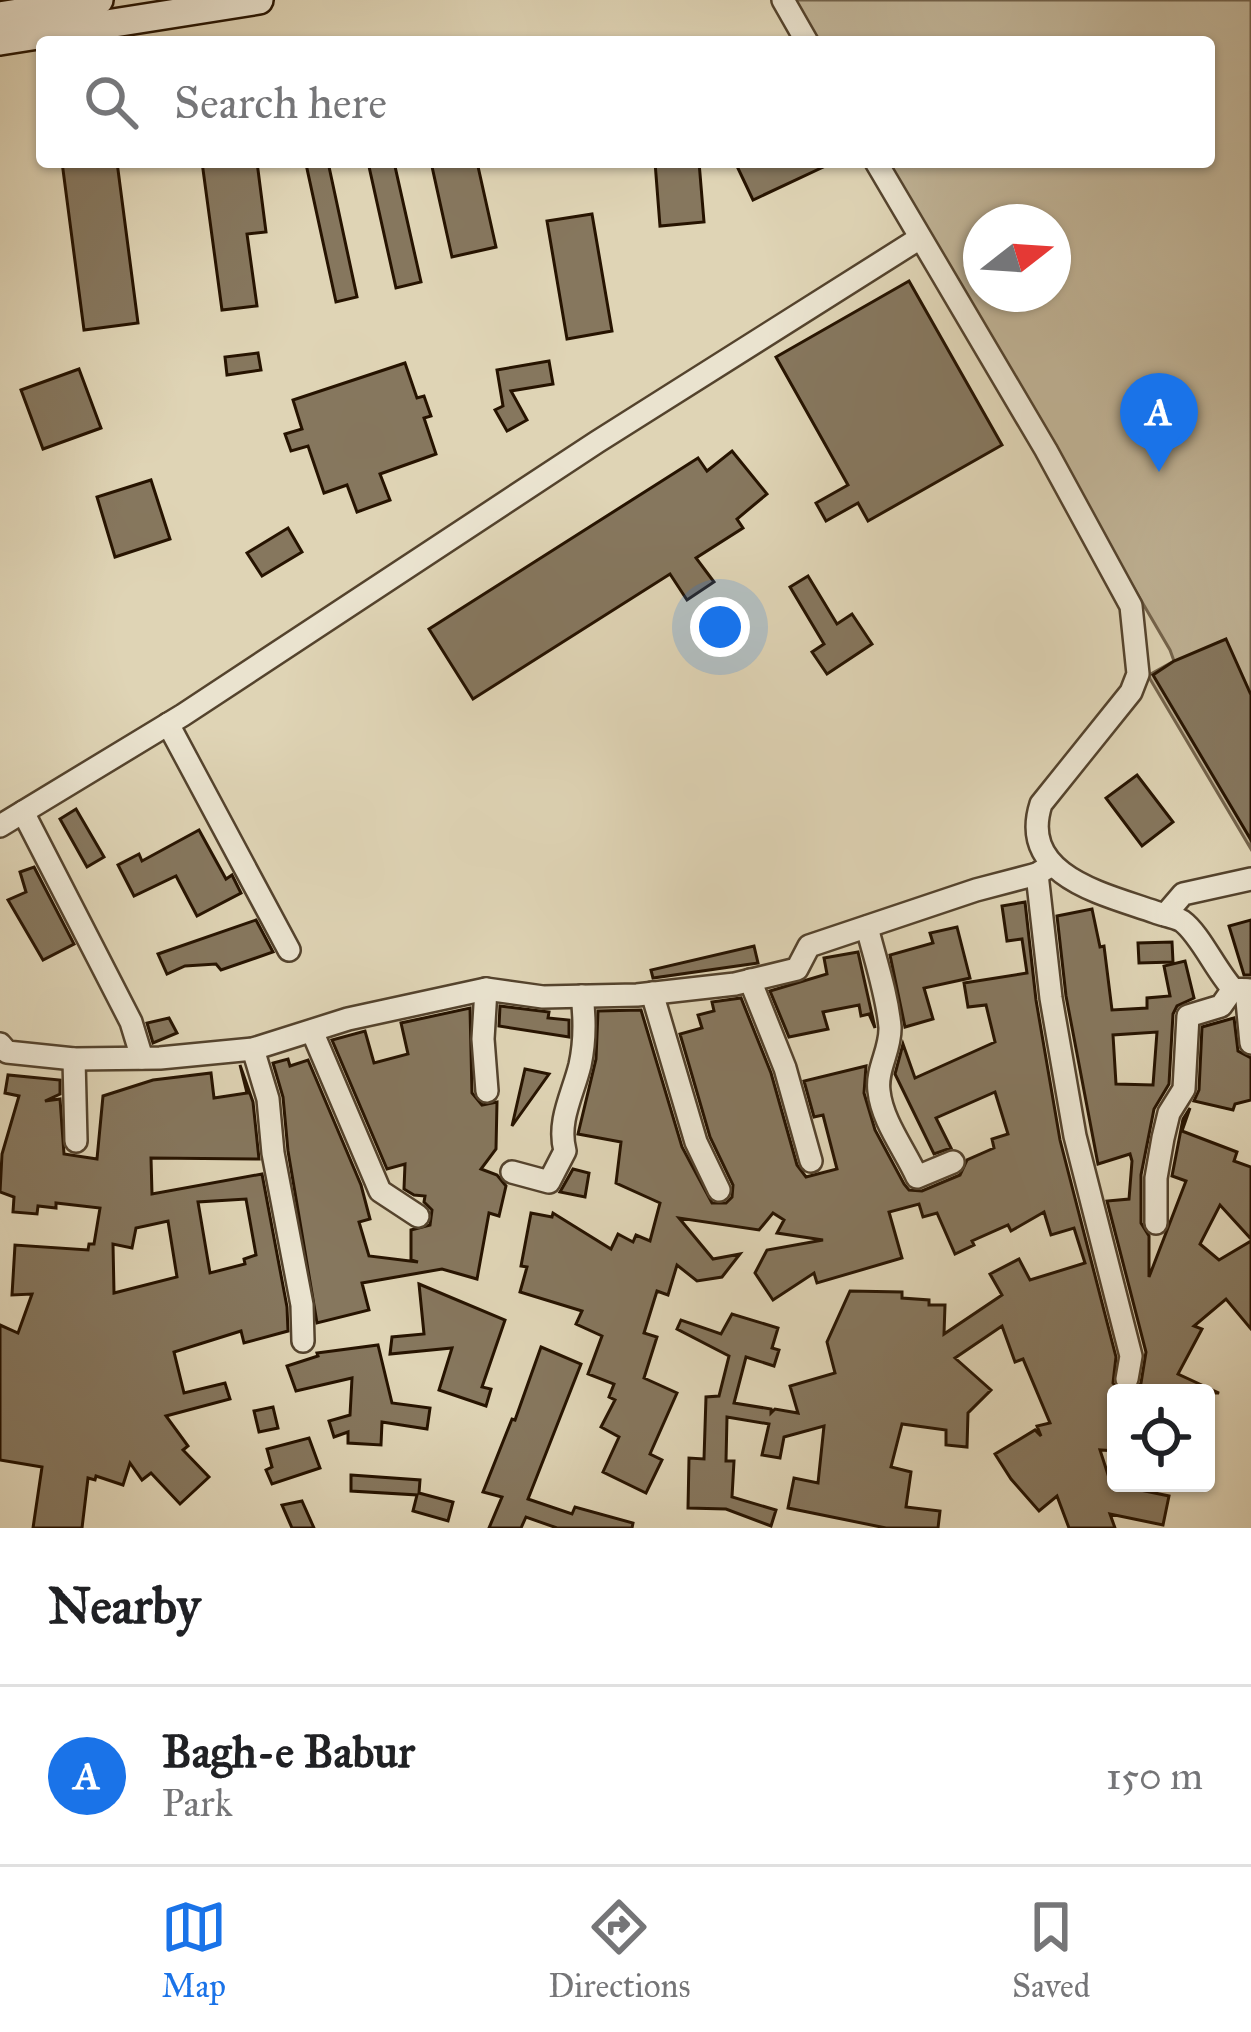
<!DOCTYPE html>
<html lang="en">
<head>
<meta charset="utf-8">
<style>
  :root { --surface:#fff; --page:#f6f6f6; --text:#202124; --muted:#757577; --line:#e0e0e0; --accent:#1a73e8 }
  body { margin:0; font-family:"IM FELL Great Primer",serif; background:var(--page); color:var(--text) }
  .controls { position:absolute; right:36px; bottom:36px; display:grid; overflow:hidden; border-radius:12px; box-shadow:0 3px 9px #0004 }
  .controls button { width:108px; height:108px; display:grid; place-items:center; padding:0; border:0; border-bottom:3px solid var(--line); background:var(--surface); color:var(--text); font:60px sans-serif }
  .compass { position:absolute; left:963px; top:204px; width:108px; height:108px; border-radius:50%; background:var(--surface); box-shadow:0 3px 9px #0004; rotate:73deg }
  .you { position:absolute; left:720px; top:627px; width:42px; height:42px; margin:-30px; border:9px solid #fff; border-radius:50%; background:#1a73e8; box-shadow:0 0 0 18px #1a73e833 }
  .badge { display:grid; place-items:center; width:78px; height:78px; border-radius:50%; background:var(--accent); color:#fff; font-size:39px; font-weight:700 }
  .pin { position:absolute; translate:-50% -99px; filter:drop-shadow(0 3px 6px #0008) }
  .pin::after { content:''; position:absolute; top:63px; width:42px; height:36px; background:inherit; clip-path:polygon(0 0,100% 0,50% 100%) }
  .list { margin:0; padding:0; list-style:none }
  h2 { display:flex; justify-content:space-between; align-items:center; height:156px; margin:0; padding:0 48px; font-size:51px }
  h2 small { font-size:39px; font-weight:400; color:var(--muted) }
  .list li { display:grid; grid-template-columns:78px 1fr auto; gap:36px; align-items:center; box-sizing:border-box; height:180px; padding:0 48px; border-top:3px solid var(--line) }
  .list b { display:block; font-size:45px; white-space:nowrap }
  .list p { margin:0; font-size:39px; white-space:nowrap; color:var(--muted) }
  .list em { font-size:39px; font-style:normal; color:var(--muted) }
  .icon { flex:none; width:66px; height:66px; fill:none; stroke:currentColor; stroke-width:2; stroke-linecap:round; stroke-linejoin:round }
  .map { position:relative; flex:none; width:1251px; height:1528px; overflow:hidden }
  .search { position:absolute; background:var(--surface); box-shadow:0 3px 9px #0004; left:36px; right:36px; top:36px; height:132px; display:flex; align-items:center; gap:30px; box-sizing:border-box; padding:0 42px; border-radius:12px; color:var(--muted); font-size:45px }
  .sheet { height:336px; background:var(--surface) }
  nav { display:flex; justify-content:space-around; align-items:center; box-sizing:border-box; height:168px; border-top:3px solid var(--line); background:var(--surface); font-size:33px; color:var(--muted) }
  nav a { display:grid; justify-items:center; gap:6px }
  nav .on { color:var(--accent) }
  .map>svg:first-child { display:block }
</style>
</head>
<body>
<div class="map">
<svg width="1251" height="1528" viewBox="0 0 1251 1528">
  <rect width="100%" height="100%" fill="#dfd4b5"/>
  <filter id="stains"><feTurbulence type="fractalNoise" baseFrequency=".00167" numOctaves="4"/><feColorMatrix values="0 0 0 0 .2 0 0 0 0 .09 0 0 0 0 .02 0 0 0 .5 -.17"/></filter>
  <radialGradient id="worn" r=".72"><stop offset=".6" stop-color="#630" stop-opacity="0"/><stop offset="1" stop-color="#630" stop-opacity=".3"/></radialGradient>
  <path fill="#c0b396" stroke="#73634b" stroke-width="3" fill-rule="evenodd" d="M 791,0 L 1251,0 L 1251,849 L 1150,679 L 1149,675 L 1174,661 L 1170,650 L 885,162 L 1209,162 L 1209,42 L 816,42 ZM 981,222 L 1053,222 L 1053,294 L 981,294 Z"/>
  <g fill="#86775e" stroke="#261300" stroke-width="3" fill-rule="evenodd">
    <path d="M 62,162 L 117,162 L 138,323 L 84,330 Z"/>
    <path d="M 202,162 L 257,162 L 266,232 L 247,234 L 257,306 L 222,310 Z"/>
    <path d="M 328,162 L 357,297 L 336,302 L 306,164 Z"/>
    <path d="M 368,162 L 394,162 L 421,282 L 396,288 Z"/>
    <path d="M 431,162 L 477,162 L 496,247 L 452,257 Z"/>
    <path d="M 655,162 L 699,162 L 704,222 L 660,226 Z"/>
    <path d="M 735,162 L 834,162 L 753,200 Z"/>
    <path d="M 592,214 L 612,331 L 567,339 L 547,221 Z"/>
    <path d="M 909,281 L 1002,445 L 868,521 L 858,503 L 826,521 L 816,503 L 848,485 L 776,357 Z"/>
    <path d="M 258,353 L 261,370 L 227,375 L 225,357 Z"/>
    <path d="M 549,361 L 553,384 L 511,391 L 527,420 L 507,431 L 495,410 L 503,406 L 497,370 Z"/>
    <path d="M 405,363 L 417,398 L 424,396 L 431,416 L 424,418 L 436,454 L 380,474 L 390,500 L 357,512 L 347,485 L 324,493 L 308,446 L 291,451 L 285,434 L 302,429 L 293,400 Z"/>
    <path d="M 79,369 L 101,428 L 43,449 L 21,390 Z"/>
    <path d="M 732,451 L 767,494 L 737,519 L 743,528 L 696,558 L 714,582 L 687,600 L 670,574 L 473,699 L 429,629 L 698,458 L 707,471 Z"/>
    <path d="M 151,480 L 170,539 L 115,557 L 97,497 Z"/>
    <path d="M 288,528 L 302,552 L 262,576 L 247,553 Z"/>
    <path d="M 808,576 L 837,624 L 852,614 L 872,644 L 827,674 L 812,652 L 824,644 L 790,587 Z"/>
    <path d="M 1226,639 L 1251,695 L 1251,840 L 1153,675 L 1174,661 Z"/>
    <path d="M 1137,775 L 1173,822 L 1142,846 L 1106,798 Z"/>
    <path d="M 76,809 L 104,857 L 87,867 L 60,819 Z"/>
    <path d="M 199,830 L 226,879 L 232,875 L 241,893 L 197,916 L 176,876 L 134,896 L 118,865 L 139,854 L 142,861 Z"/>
    <path d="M 34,867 L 74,944 L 43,960 L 8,900 L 26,892 L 20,872 Z"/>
    <path d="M 1025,902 L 1036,1000 L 1060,1140 L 1116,1357 L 1113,1383 L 1122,1393 L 1116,1393 L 1116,1451 L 1100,1450 L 1111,1484 L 1169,1496 L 1163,1525 L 1110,1514 L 1115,1528 L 1069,1528 L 1057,1496 L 1039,1511 L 1011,1479 L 995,1454 L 1035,1430 L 1041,1436 L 1037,1426 L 1050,1423 L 1023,1359 L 1015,1362 L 1002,1326 L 955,1358 L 991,1390 L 968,1413 L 967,1447 L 946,1445 L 946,1430 L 902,1424 L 891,1467 L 911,1472 L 906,1507 L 940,1511 L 938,1528 L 886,1528 L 788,1508 L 794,1478 L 818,1483 L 824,1426 L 784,1437 L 780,1458 L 762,1455 L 769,1424 L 727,1417 L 726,1461 L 734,1461 L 732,1497 L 776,1510 L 771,1526 L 726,1509 L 688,1508 L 689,1458 L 704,1459 L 706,1397 L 719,1396 L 729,1356 L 677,1329 L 681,1320 L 721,1334 L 732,1314 L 778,1328 L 772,1348 L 779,1350 L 774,1366 L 746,1357 L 734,1403 L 771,1409 L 771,1413 L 775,1409 L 798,1413 L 790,1386 L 835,1373 L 827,1342 L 850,1291 L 902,1292 L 902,1298 L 929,1300 L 929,1305 L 945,1305 L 944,1334 L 1002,1295 L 990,1274 L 1019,1259 L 1030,1280 L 1085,1263 L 1074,1228 L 1051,1235 L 1044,1212 L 1011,1231 L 1008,1225 L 972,1241 L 974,1245 L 955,1254 L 937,1213 L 923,1217 L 919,1204 L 889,1212 L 902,1258 L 817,1283 L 814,1273 L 773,1300 L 755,1273 L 767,1250 L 823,1240 L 777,1233 L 784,1220 L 773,1213 L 759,1230 L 679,1218 L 713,1259 L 740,1254 L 722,1277 L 697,1281 L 677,1265 L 668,1295 L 657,1291 L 644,1333 L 657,1337 L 644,1378 L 677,1393 L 650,1454 L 662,1460 L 646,1493 L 603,1472 L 619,1437 L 601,1427 L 615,1400 L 609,1397 L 614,1384 L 588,1374 L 602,1336 L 576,1324 L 582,1311 L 520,1292 L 527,1267 L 521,1266 L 531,1213 L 552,1217 L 553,1213 L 611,1249 L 618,1234 L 633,1242 L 636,1235 L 650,1241 L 660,1203 L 616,1183 L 621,1142 L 578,1134 L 596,1059 L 598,1011 L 641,1010 L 682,1147 L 712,1203 L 726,1203 L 732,1197 L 733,1185 L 710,1137 L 680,1034 L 702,1028 L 698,1015 L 714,1011 L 712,1002 L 741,998 L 771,1073 L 797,1165 L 806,1177 L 837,1169 L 823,1115 L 814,1117 L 804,1081 L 866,1066 L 864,1093 L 875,1130 L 904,1184 L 909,1190 L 922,1191 L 960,1175 L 967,1160 L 994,1148 L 992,1139 L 1008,1134 L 995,1092 L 936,1118 L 951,1148 L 934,1154 L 895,1074 L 903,1044 L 915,1078 L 995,1042 L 986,1005 L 968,1007 L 964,983 L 1027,973 L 1022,939 L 1007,941 L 1002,906 Z"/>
    <path d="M 1092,909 L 1100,947 L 1104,946 L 1112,1010 L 1147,1008 L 1147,998 L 1170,996 L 1164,966 L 1185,961 L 1194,998 L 1177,1006 L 1173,1014 L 1169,1084 L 1154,1109 L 1141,1175 L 1141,1223 L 1149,1236 L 1149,1277 L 1186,1181 L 1172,1176 L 1183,1119 L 1190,1108 L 1182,1131 L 1237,1152 L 1234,1161 L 1251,1167 L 1251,1239 L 1220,1205 L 1200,1244 L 1219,1260 L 1251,1241 L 1251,1329 L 1226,1299 L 1194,1326 L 1202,1329 L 1178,1374 L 1219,1393 L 1132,1393 L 1141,1383 L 1146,1352 L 1107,1201 L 1129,1199 L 1132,1161 L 1130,1154 L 1098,1164 L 1066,996 L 1057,916 ZM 1157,1032 L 1153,1085 L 1116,1084 L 1113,1035 Z"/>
    <path d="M 256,920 L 273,952 L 221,970 L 216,964 L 185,966 L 167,974 L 158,954 Z"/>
    <path d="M 1251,920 L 1251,975 L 1244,975 L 1229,926 Z"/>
    <path d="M 957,927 L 970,978 L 924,988 L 933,1019 L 905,1027 L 890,955 L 933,943 L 930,933 Z"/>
    <path d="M 1172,942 L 1173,962 L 1139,963 L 1138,943 Z"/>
    <path d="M 754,946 L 758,963 L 653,978 L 651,970 Z"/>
    <path d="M 858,952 L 875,1028 L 869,1014 L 861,1016 L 859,1005 L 823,1012 L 828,1029 L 789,1037 L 770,991 L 827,974 L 824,958 Z"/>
    <path d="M 500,1006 L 549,1012 L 548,1018 L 569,1020 L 569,1037 L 499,1026 Z"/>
    <path d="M 470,1008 L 472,1093 L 482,1105 L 497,1102 L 496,1149 L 481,1169 L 497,1175 L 506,1186 L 499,1216 L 489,1213 L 477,1279 L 442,1269 L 362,1283 L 369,1310 L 317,1323 L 288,1151 L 283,1097 L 273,1063 L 288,1059 L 290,1066 L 308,1060 L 361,1185 L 370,1219 L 359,1222 L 369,1256 L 418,1262 L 411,1260 L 411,1230 L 430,1225 L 432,1210 L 424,1202 L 425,1196 L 414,1195 L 404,1189 L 405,1164 L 387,1169 L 332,1040 L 365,1031 L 374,1063 L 408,1054 L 401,1023 Z"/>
    <path d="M 169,1018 L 177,1033 L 153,1043 L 147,1023 Z"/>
    <path d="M 1234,1018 L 1238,1051 L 1251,1058 L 1251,1100 L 1235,1104 L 1233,1110 L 1194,1101 L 1199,1090 L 1202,1027 Z"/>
    <path d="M 240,1065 L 253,1102 L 259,1159 L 151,1158 L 152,1194 L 262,1174 L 287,1307 L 288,1331 L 244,1343 L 241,1331 L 174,1352 L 184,1393 L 225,1383 L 230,1399 L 166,1416 L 188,1446 L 183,1450 L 209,1477 L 180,1504 L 151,1473 L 142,1480 L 130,1463 L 123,1485 L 96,1476 L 95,1480 L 88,1478 L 82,1528 L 33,1528 L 42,1467 L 0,1460 L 0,1325 L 18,1333 L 32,1294 L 12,1295 L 15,1245 L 88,1250 L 89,1244 L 94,1244 L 100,1208 L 56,1203 L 56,1208 L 38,1206 L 37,1214 L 13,1212 L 14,1197 L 0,1192 L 2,1154 L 19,1096 L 5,1093 L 8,1075 L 60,1080 L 60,1094 L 45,1101 L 60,1099 L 64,1154 L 97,1159 L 103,1096 L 153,1080 L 211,1073 L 214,1098 L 247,1093 ZM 246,1199 L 256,1255 L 244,1259 L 245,1264 L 210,1273 L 198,1202 ZM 168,1221 L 177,1277 L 114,1293 L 113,1244 L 132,1248 L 136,1228 Z"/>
    <path d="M 525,1069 L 549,1074 L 512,1126 Z"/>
    <path d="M 573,1169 L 589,1173 L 585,1197 L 560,1192 Z"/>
    <path d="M 419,1284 L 505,1320 L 482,1387 L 491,1389 L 486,1406 L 439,1390 L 452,1348 L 390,1354 L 392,1337 L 424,1334 Z"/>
    <path d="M 378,1345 L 392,1403 L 430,1408 L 427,1429 L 382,1422 L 381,1445 L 348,1443 L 348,1432 L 334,1437 L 329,1421 L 350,1415 L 352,1378 L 296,1391 L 287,1366 L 318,1356 L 317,1353 Z"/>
    <path d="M 541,1347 L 581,1364 L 528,1499 L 572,1514 L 575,1507 L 633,1523 L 632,1528 L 557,1528 L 526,1517 L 521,1528 L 489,1528 L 502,1497 L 483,1492 L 512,1419 L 515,1420 Z"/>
    <path d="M 273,1407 L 278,1428 L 259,1432 L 254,1411 Z"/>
    <path d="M 309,1438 L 320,1468 L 272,1484 L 266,1470 L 272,1467 L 267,1449 Z"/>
    <path d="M 351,1475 L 420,1480 L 419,1493 L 453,1502 L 448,1521 L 413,1511 L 417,1495 L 351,1491 Z"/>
    <path d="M 302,1501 L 314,1528 L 292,1528 L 282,1505 Z"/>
  </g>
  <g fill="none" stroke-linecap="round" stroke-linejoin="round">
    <defs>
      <g id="street">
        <path d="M 783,0 L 807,42"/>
        <path d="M 876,162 L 1046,450 L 1131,606 L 1138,674 L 1131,692 L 1041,804 C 1018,876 1104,894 1155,912 C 1163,915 1175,917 1182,921 C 1200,934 1216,971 1233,989 L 1251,990"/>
        <path d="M 168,724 L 289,950"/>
        <path d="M 23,812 L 131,1022 L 142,1058"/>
        <path d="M 0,826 L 183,715 L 597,442 L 920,238"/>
        <path d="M 1037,874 L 1051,998 L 1075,1136 L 1131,1356 L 1127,1379"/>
        <path d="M 1165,915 L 1183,894 L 1251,879"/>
        <path d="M 867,927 C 875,959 887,994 890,1027 C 891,1050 876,1069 879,1091 C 882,1121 905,1150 917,1177 L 953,1162"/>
        <path d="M 750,980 L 785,1068 L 811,1161"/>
        <path d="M 486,989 L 483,1039 L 487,1091"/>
        <path d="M 1246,990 L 1251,1043"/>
        <path d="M 652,993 L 696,1142 L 719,1190"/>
        <path d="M 312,1031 L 380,1191 L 418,1216"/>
        <path d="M 0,1044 L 7,1052 L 74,1059 L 160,1058 L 253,1049 L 348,1019 L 486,989 L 543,997 L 637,995 L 735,984 L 797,969 L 809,946 L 976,890 L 1037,874 L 1050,866"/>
        <path d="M 253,1049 L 268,1099 L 273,1153 L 302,1305 L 303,1341"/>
        <path d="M 74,1059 L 76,1141"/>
        <path d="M 512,1172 L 549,1182 L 565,1151 C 557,1121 573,1094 580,1065 C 585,1042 585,1019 582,996"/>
        <path d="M 1156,1223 L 1156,1178 L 1163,1138 L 1169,1113 L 1184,1089 L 1188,1016 L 1221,1006 L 1233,989"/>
      </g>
      <g id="secondary">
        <path d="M 0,16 L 99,0"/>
        <path d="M 0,41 L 259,0"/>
      </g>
    </defs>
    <use href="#street" stroke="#54432d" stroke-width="26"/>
    <use href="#secondary" stroke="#261300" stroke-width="32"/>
    <use href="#street" stroke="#eae3cf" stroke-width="21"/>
    <use href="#secondary" stroke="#eae3cf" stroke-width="27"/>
  </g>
  <rect width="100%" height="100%" filter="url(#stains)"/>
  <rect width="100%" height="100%" fill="url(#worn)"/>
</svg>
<div class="controls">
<button><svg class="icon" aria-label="locate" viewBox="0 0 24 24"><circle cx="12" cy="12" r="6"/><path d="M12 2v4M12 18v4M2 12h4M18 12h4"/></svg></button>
</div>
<svg class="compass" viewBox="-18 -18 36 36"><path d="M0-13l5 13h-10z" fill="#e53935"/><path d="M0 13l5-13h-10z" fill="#757577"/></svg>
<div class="you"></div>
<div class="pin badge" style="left:1159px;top:472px">A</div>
<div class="search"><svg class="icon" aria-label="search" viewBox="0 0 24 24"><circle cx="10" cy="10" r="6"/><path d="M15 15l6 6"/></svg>Search here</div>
</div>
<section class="sheet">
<h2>Nearby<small></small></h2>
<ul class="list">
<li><span class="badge">A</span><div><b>Bagh-e Babur</b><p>Park</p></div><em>150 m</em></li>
</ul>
</section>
<nav>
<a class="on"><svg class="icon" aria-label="map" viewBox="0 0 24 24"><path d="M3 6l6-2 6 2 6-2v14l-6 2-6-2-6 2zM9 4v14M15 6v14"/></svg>Map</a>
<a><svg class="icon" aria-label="directions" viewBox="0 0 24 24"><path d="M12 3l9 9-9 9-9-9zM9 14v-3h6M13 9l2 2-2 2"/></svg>Directions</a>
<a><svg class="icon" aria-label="saved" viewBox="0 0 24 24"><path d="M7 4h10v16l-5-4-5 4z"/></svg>Saved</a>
</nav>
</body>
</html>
